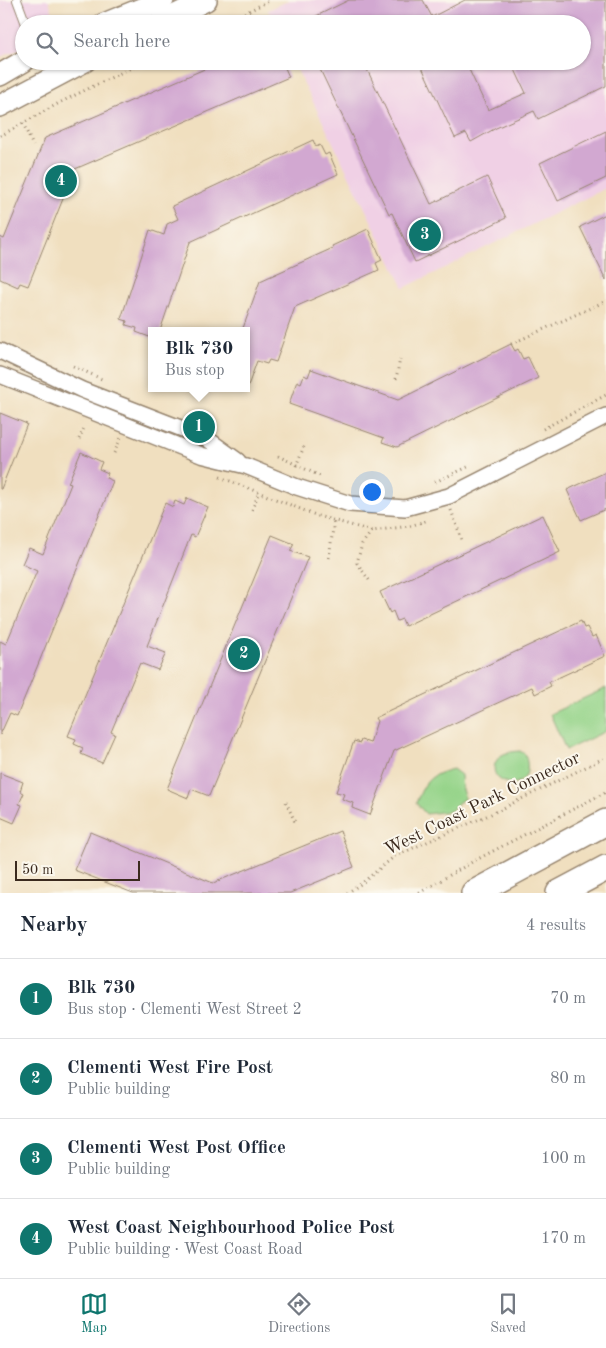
<!DOCTYPE html>
<html lang="en">
<head>
<meta charset="utf-8">
<style>
  :root { --surface:#fff; --page:#f2f2f3; --text:#1f2937; --muted:#747a83; --line:#e0e1e3; --accent:#0f766e }
  body { margin:0; font-family:"Old Standard TT",serif; background:var(--page); color:var(--text) }
  .scale { position:absolute; left:15px; bottom:12px; width:125px; box-sizing:border-box; padding-left:5px; border:2px solid #3b2a1e; border-top:0; font-size:14px; line-height:18px; white-space:nowrap; color:#3b2a1e; -webkit-text-stroke:4px #fbf7ec; paint-order:stroke }
  .you { position:absolute; left:371px; top:491px; width:18px; height:18px; margin:-12px; border:4px solid #fff; border-radius:50%; background:#1a73e8; box-shadow:0 0 0 8px #1a73e833 }
  .badge { display:grid; place-items:center; width:32px; height:32px; border-radius:50%; background:var(--accent); color:#fff; font-size:16px; font-weight:700 }
  .pin { position:absolute; translate:-50% -50%; border:2px solid #fff; box-shadow:0 1px 5px #0006 }
  .popup { position:absolute; left:148px; top:327px; width:102px; height:65px; box-sizing:border-box; display:grid; place-content:center; border-radius:0px; background:var(--surface); filter:drop-shadow(0 1px 4px #0005); font-size:16px; white-space:nowrap; color:var(--muted) }
  .popup b { font-size:19px; color:var(--text) }
  .popup::after { content:''; position:absolute; left:50%; top:100%; margin-left:-10px; border:10px solid transparent; border-top-color:var(--surface) }
  .list { margin:0; padding:0; list-style:none }
  h2 { display:flex; justify-content:space-between; align-items:center; height:65px; margin:0; padding:0 20px; font-size:21px }
  h2 small { font-size:16px; font-weight:400; color:var(--muted) }
  .list li { display:grid; grid-template-columns:32px 1fr auto; gap:15px; align-items:center; box-sizing:border-box; height:80px; padding:0 20px; border-top:1px solid var(--line) }
  .list b { display:block; font-size:19px; white-space:nowrap }
  .list p { margin:0; font-size:16px; white-space:nowrap; color:var(--muted) }
  .list em { font-size:16px; font-style:normal; color:var(--muted) }
  .icon { flex:none; width:28px; height:28px; fill:none; stroke:currentColor; stroke-width:2; stroke-linecap:round; stroke-linejoin:round }
  .map { position:relative; flex:none; width:606px; height:893px; overflow:hidden }
  .search { position:absolute; background:var(--surface); box-shadow:0 1px 4px #0004; left:15px; right:15px; top:15px; height:55px; display:flex; align-items:center; gap:12px; box-sizing:border-box; padding:0 18px; border-radius:28px; color:var(--muted); font-size:19px }
  .sheet { height:385px; background:var(--surface) }
  nav { display:flex; justify-content:space-around; align-items:center; box-sizing:border-box; height:70px; border-top:1px solid var(--line); background:var(--surface); font-size:14px; color:var(--muted) }
  nav a { display:grid; justify-items:center; gap:2px }
  nav .on { color:var(--accent) }
  .map>svg:first-child { display:block }
</style>
</head>
<body>
<div class="map">
<svg width="606" height="893" viewBox="0 0 606 893">
  <rect width="100%" height="100%" fill="#fbf7ec"/>
  <filter id="ink" filterUnits="userSpaceOnUse"><feTurbulence type="fractalNoise" baseFrequency=".02" numOctaves="2"/><feDisplacementMap in="SourceGraphic" scale="10" xChannelSelector="R" yChannelSelector="G"/><feConvolveMatrix kernelMatrix="1 2 1 2 8 2 1 2 1" color-interpolation-filters="sRGB"/></filter>
  <filter id="wash" filterUnits="userSpaceOnUse"><feTurbulence type="fractalNoise" baseFrequency=".0096" numOctaves="4" result="noise"/><feDisplacementMap in="SourceGraphic" scale="20" xChannelSelector="R" yChannelSelector="G"/><feGaussianBlur stdDeviation="1.12" result="paint"/><feColorMatrix in="noise" values="0 0 0 0 0 0 0 0 0 0 0 0 0 0 0 0 0 1.4 0 .05"/><feComposite in="paint" operator="in"/></filter>
  <g filter="url(#wash)">
    <rect width="100%" height="100%" fill="#f0dfbf"/>
    <g fill="#f0d0e5">
      <path d="M 0,0 L 49,0 L 56,24 L 24,24 L 24,48 L 0,57 Z"/>
      <path d="M 290,0 L 606,0 L 606,188 L 404,288 L 293,61 L 582,61 L 582,24 L 275,24 L 268,10 Z"/>
    </g>
    <g fill="#96d48a" stroke="#687f54">
      <path d="M 606,688 L 606,731 L 566,750 L 550,714 Z"/>
      <path d="M 520,751 L 525,754 C 539,796 487,787 495,764 C 499,753 508,752 520,751 Z"/>
      <path d="M 453,769 L 461,775 L 462,790 L 465,798 L 458,803 L 451,811 L 426,814 L 416,803 C 425,781 429,775 453,769 Z"/>
    </g>
    <g id="blocks">
      <g fill="#d2a8d1">
        <path d="M 349,0 L 423,0 L 432,17 L 465,0 L 606,0 L 606,86 L 538,119 L 534,111 L 496,128 L 471,142 L 466,133 L 455,138 L 419,61 L 465,61 L 488,110 L 526,93 L 511,61 L 582,61 L 582,24 L 300,24 Z"/>
        <path d="M 223,61 L 282,61 L 289,77 L 75,169 L 28,286 L 20,283 L 18,287 L 0,279 L 0,237 L 4,239 L 45,138 Z"/>
        <path d="M 316,61 L 363,61 L 431,204 L 487,177 L 506,218 L 415,262 L 392,213 L 389,214 Z"/>
        <path d="M 606,131 L 606,178 L 558,201 L 540,163 Z"/>
        <path d="M 313,140 L 316,147 L 320,145 L 325,155 L 329,153 L 338,174 L 190,242 L 160,331 L 152,331 L 152,338 L 136,332 L 137,328 L 126,325 L 127,321 L 121,319 L 150,230 L 164,235 L 167,224 L 178,219 L 172,206 Z"/>
        <path d="M 606,214 L 606,280 L 580,227 Z"/>
        <path d="M 368,229 L 382,260 L 376,263 L 379,270 L 295,307 L 276,362 L 269,360 L 267,364 L 257,361 L 248,386 L 246,386 L 246,331 L 242,331 L 260,281 L 333,248 L 332,246 Z"/>
        <path d="M 511,344 L 515,351 L 518,349 L 523,359 L 528,357 L 538,378 L 397,447 L 382,442 L 384,438 L 289,404 L 297,381 L 301,383 L 304,375 L 308,377 L 311,369 L 398,400 Z"/>
        <path d="M 0,413 L 27,424 L 1,489 L 0,489 Z"/>
        <path d="M 81,452 L 102,462 L 99,469 L 108,473 L 106,478 L 113,481 L 17,716 L 10,713 L 0,735 L 0,641 L 6,644 L 37,571 L 22,564 L 29,548 L 43,554 L 71,484 L 68,483 Z"/>
        <path d="M 606,472 L 606,509 L 581,520 L 567,490 Z"/>
        <path d="M 187,498 L 208,507 L 195,537 L 191,535 L 147,646 L 166,653 L 158,670 L 140,663 L 111,732 L 115,734 L 102,763 L 81,754 L 83,748 L 74,744 L 76,739 L 68,736 L 165,503 L 173,507 L 175,501 L 184,505 Z"/>
        <path d="M 543,515 L 560,552 L 405,626 L 402,619 L 397,621 L 393,611 L 390,613 L 380,592 Z"/>
        <path d="M 272,535 L 294,544 L 290,551 L 308,557 L 209,796 L 191,789 L 188,798 L 167,789 Z"/>
        <path d="M 581,621 L 584,628 L 587,627 L 592,637 L 596,635 L 605,656 L 549,682 L 551,686 L 535,694 L 532,687 L 394,751 L 370,815 L 352,808 L 353,803 L 342,799 L 344,794 L 336,792 L 354,741 L 360,743 L 361,740 L 370,743 L 377,721 L 375,718 Z"/>
        <path d="M 0,773 L 23,782 L 20,791 L 24,793 L 19,804 L 22,805 L 14,823 L 0,817 Z"/>
        <path d="M 340,831 L 354,867 L 290,893 L 133,893 L 74,870 L 90,832 L 213,883 Z"/>
      </g>
    </g>
  </g>
  <g filter="url(#ink)">
    <use href="#blocks" fill-opacity="0" stroke="#96846e" stroke-width="1"/>
    <g fill="none" stroke-linecap="round" stroke-linejoin="round">
      <defs>
        <path id="service" d="M 17,0 L 26,24"/>
        <g id="minor">
          <path d="M 0,351 L 82,390 L 206,438 L 238,461"/>
          <path d="M 0,375 L 201,455 L 246,466 L 297,487 L 350,504 L 405,508 L 449,496 L 606,416"/>
        </g>
        <g id="secondary">
          <path d="M 104,24 L 163,0"/>
          <path d="M 158,24 L 206,0"/>
          <path d="M 0,75 L 24,61"/>
          <path d="M 0,106 L 85,61"/>
        </g>
        <g id="trunk">
          <path d="M 474,893 L 606,822"/>
          <path d="M 559,893 L 606,868"/>
        </g>
      </defs>
      <use href="#service" stroke="#96846e" stroke-width="10"/>
      <use href="#minor" stroke="#96846e" stroke-width="18"/>
      <use href="#secondary" stroke="#96846e" stroke-width="24"/>
      <use href="#trunk" stroke="#96846e" stroke-width="28"/>
      <g stroke="#96846e" stroke-width="3" stroke-dasharray="1 4" stroke-linecap="butt">
        <path d="M 222,24 L 271,0"/>
        <path d="M 23,123 L 33,146"/>
        <path d="M 0,136 L 61,102 L 145,61"/>
        <path d="M 511,344 L 606,301"/>
        <path d="M 73,366 L 104,380"/>
        <path d="M 396,379 L 400,359"/>
        <path d="M 543,429 L 606,395"/>
        <path d="M 79,439 L 85,426"/>
        <path d="M 114,453 L 121,438"/>
        <path d="M 278,456 L 320,476"/>
        <path d="M 296,466 L 305,444"/>
        <path d="M 220,477 L 318,516 L 372,531 L 410,526 L 428,520"/>
        <path d="M 435,482 L 470,466"/>
        <path d="M 252,510 L 259,492"/>
        <path d="M 451,510 L 462,540"/>
        <path d="M 329,558 L 334,521"/>
        <path d="M 369,580 L 357,563 L 362,544 L 372,531"/>
        <path d="M 286,802 L 295,822"/>
        <path d="M 347,893 L 362,883 L 395,856 L 491,814 L 606,757"/>
        <path d="M 419,893 L 474,861 L 606,792"/>
      </g>
      <use href="#service" stroke="#fff" stroke-width="8"/>
      <use href="#minor" stroke="#fff" stroke-width="15"/>
      <use href="#secondary" stroke="#fff" stroke-width="21"/>
      <use href="#trunk" stroke="#fff" stroke-width="25"/>
    </g>
  </g>
  <g text-anchor="middle" stroke-width="4" stroke-linejoin="round" paint-order="stroke">
    <g font-size="18" fill="#3b2a1e" stroke="#fbf7ec">
      <text transform="translate(482 803) rotate(-26)" y="6">West Coast Park Connector</text>
    </g>
  </g>
</svg>
<div class="scale">50 m</div>
<div class="you"></div>
<div class="pin badge" style="left:199px;top:427px">1</div>
<div class="popup"><b>Blk 730</b>Bus stop</div>
<div class="pin badge" style="left:244px;top:654px">2</div>
<div class="pin badge" style="left:425px;top:235px">3</div>
<div class="pin badge" style="left:61px;top:181px">4</div>
<div class="search"><svg class="icon" aria-label="search" viewBox="0 0 24 24"><circle cx="10" cy="10" r="6"/><path d="M15 15l6 6"/></svg>Search here</div>
</div>
<section class="sheet">
<h2>Nearby<small>4 results</small></h2>
<ul class="list">
<li><span class="badge">1</span><div><b>Blk 730</b><p>Bus stop · Clementi West Street 2</p></div><em>70 m</em></li>
<li><span class="badge">2</span><div><b>Clementi West Fire Post</b><p>Public building</p></div><em>80 m</em></li>
<li><span class="badge">3</span><div><b>Clementi West Post Office</b><p>Public building</p></div><em>100 m</em></li>
<li><span class="badge">4</span><div><b>West Coast Neighbourhood Police Post</b><p>Public building · West Coast Road</p></div><em>170 m</em></li>
</ul>
</section>
<nav>
<a class="on"><svg class="icon" aria-label="map" viewBox="0 0 24 24"><path d="M3 6l6-2 6 2 6-2v14l-6 2-6-2-6 2zM9 4v14M15 6v14"/></svg>Map</a>
<a><svg class="icon" aria-label="directions" viewBox="0 0 24 24"><path d="M12 3l9 9-9 9-9-9zM9 14v-3h6M13 9l2 2-2 2"/></svg>Directions</a>
<a><svg class="icon" aria-label="saved" viewBox="0 0 24 24"><path d="M7 4h10v16l-5-4-5 4z"/></svg>Saved</a>
</nav>
</body>
</html>
